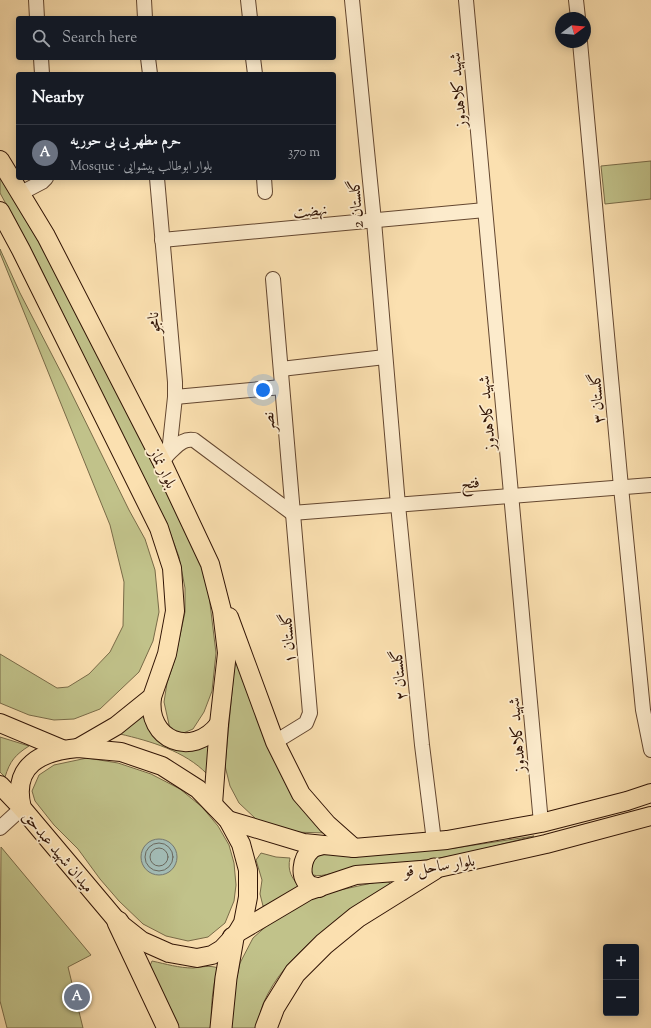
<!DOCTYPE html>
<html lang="en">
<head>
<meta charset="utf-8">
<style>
  :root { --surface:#171b24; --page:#242831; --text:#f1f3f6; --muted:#9ea1a6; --line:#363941; --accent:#c59692 }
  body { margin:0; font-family:"Sorts Mill Goudy",Amiri,serif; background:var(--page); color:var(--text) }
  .controls { position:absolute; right:12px; bottom:12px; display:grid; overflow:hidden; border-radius:4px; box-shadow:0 2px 10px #0003 }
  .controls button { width:36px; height:36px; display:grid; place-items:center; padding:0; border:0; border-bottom:1px solid var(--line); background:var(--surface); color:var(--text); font:20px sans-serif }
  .compass { position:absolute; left:555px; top:12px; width:36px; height:36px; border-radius:50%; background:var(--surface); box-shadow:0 2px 10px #0003; rotate:74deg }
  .you { position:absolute; left:263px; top:390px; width:14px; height:14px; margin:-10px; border:3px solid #fff; border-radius:50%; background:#1a73e8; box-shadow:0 0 0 6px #1a73e833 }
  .badge { display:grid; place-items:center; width:26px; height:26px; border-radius:50%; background:var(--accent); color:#fff; font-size:13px; font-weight:700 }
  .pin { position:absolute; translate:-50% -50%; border:2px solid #fff; box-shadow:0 1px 4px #0006 }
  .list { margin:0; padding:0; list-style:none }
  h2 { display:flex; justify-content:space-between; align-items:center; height:52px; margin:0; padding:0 16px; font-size:17px }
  h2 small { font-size:13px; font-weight:400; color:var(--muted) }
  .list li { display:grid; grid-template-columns:26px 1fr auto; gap:12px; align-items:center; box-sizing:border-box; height:56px; padding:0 16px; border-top:1px solid var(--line) }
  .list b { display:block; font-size:15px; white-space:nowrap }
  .list p { margin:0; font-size:13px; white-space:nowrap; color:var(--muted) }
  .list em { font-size:13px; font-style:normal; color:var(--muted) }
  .icon { flex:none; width:22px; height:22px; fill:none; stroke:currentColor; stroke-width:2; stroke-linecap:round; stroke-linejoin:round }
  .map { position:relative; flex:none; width:651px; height:1028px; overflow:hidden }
  .search { position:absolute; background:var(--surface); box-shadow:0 2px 10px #0003; left:16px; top:16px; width:320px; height:44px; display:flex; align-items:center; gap:10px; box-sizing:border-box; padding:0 14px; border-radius:4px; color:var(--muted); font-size:15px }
  .panel { position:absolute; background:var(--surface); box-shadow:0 2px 10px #0003; left:16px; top:72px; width:320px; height:108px; border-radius:4px }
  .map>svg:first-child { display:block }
</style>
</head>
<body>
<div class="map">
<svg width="651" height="1028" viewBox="0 0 651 1028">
  <rect width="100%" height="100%" fill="#fbe0b0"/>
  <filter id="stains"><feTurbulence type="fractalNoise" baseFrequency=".005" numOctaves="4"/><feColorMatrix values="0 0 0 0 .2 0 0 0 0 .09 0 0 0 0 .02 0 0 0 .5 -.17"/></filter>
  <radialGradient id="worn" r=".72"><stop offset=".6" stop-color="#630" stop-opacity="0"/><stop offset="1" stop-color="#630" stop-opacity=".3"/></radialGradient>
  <g fill="#c1c28a" stroke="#796b48">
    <path d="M 651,161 L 651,199 L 605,204 L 601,166 Z"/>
    <path d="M 0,174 L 42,240 L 199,558 L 208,587 L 216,653 L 212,691 L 204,712 L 193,729 L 181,734 L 170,729 L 164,702 L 167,683 L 175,659 L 185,612 L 185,588 L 179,557 L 168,527 L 34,255 L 0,193 Z"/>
    <path d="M 0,249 L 20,293 L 65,380 L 129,510 L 145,539 L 155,570 L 159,612 L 153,641 L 139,672 L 100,709 L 74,719 L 54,720 L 29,715 L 0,703 L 0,654 L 57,688 L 68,687 L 89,674 L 110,652 L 123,626 L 124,582 L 110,525 L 0,253 Z"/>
    <path d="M 235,660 L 240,661 L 273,758 L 292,789 L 327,833 L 292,832 L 256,819 L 239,803 L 230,786 L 225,766 Z"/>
    <path d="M 143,716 L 147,726 L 154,736 L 210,741 L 207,774 C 185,751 150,741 120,734 Z"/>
    <path d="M 0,737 L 29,746 C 15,755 10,761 5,777 L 0,772 Z"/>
    <path d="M 87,758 L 118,763 L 151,774 L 180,789 L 202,807 L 218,826 L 229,845 L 234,863 L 236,885 L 234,901 L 225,923 L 208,937 L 188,941 L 166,936 L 143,924 L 119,901 L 100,879 L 78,849 L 54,825 L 35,801 L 32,791 L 39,775 L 54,765 Z"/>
    <path d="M 534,836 C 501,844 468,854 433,859 C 406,863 379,864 352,868 C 341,870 322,878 313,875 L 311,871 L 311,866 L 314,855 L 408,852 L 455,848 Z"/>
    <path d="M 1,847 L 91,955 L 68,967 L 83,1028 L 7,1028 L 0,1001 Z"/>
    <path d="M 261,853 L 276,857 L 290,858 C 287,871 292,879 301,888 L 267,906 L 263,906 L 260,894 L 262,880 L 256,860 Z"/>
    <path d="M 386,880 L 391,884 C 344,916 286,950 263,1004 C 260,1012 259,1020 257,1028 L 231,1028 L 234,990 L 240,963 L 253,938 L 271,922 L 313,898 L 340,890 Z"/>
    <path d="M 152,961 C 166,964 179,968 193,968 C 202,967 210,965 218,968 C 212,987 211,1008 211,1028 L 176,1028 L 149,968 Z"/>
  </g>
  <circle fill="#a2bbb5" stroke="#75786f" cx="159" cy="857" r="18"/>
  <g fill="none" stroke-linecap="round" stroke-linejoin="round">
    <g stroke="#6a685d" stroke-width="1">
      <circle cx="159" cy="857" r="14"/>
      <circle cx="159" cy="857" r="9"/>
    </g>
    <defs>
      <g id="minor">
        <path d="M 36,0 L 37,18"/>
        <path d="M 144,0 L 145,18"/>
        <path d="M 248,0 L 250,18"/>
        <path d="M 352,0 L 374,221 L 398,505 L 422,745 L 434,841"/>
        <path d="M 466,0 L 541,823"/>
        <path d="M 576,0 L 578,18"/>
        <path d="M 580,42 L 621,487 L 643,710 L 651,750"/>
        <path d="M 41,58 L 42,74"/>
        <path d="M 148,58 L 150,74"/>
        <path d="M 253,58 L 255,74"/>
        <path d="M 157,178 L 175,382 L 175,397 L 169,453 L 162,462"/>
        <path d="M 264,178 L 265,192"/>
        <path d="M 21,193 L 42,182 L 46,178"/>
        <path d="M 162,240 L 485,210"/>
        <path d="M 273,279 L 310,713 L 306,723 L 275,742"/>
        <path d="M 281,369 L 385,357"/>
        <path d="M 175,397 L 282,387"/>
        <path d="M 169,453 C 177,446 183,438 194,440 L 292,513"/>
        <path d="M 292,513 L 651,485"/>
        <path d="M 0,828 L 22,808"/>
      </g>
      <g id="major">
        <path d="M 0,160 L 46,236 L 162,462 L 210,564 L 222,611 L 227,653 L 219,724 L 213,804"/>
        <path d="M 0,211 L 21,250 L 159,528 L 172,568 L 175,611 L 167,654 L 152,697 L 116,726 L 78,748"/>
        <path d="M 229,617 L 275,742 L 301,794 L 327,824 L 354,848"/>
        <path d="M 152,697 C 146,740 192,759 219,724"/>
        <path d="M 0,723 L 62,749"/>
        <path d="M 78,748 L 121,752 L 162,766 L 198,789 L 228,820 L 241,844 L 248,870 L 248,897 L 243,923 L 237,933 L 222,949 L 212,955 L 197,958 L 169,953 L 142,941 L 118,922 L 22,808 C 11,765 42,751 78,748 Z"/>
        <path d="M 0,785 L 22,808"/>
        <path d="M 228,820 L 304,843 L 354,848 L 447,840 L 541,823 L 627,801 L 651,793"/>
        <path d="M 319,888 C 317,887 312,886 310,885 C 298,878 302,858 311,850 C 314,847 319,846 323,845"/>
        <path d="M 237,933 L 308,891 L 356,875 L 434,869 L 546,844 L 651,816"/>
      </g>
      <g id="highway">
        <path d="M 118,922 L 168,1028"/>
        <path d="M 221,1028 L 226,978 L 233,938"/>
        <path d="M 266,1028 L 274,1007 L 295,973 L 324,944 L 357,917 L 434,869"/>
      </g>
    </defs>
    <use href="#minor" stroke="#644730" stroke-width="16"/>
    <use href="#major" stroke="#311405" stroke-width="20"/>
    <use href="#highway" stroke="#311405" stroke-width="23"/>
    <use href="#minor" stroke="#fcebcc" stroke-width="14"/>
    <use href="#major" stroke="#fbe0b0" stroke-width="18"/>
    <use href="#highway" stroke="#fbe0b0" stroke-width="21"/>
  </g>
  <g text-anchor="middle" stroke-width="3.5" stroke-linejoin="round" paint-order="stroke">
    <g font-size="16" fill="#311405" stroke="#fcebcc">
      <text transform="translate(457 90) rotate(-95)" y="6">شهید کلاهدوز</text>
      <text transform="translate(355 204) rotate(-95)" y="6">گلستان 2</text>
      <text transform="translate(310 210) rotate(-5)" y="6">نهضت</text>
      <text transform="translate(153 323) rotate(-95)" y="6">نامجو</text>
      <text transform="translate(596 398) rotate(-95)" y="6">گلستان ۳</text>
      <text transform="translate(486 413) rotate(-95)" y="6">شهید کلاهدوز</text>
      <text transform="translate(268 422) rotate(-95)" y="6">نصر</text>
      <text transform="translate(164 468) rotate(64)" y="6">بلوار نماز</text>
      <text transform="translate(470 482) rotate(-5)" y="6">فتح</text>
      <text transform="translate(287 638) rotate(-95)" y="6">گلستان ۱</text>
      <text transform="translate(398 675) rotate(-96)" y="6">گلستان ۲</text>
      <text transform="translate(516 735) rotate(-95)" y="6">شهید کلاهدوز</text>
      <text transform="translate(59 851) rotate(50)" y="6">میدان شهید عبدحق</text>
      <text transform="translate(439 865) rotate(-9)" y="6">بلوار ساحل قو</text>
    </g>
  </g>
  <rect width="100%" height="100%" filter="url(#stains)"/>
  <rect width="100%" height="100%" fill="url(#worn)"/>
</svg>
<div class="controls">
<button>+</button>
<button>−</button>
</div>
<svg class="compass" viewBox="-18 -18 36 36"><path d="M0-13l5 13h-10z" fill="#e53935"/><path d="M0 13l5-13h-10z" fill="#9ea1a6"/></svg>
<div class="you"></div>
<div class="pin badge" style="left:77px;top:997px;background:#6b7280">A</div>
<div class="search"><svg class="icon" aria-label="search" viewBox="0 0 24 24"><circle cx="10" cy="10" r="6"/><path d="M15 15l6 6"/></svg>Search here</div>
<section class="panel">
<h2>Nearby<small></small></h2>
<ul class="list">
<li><span class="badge" style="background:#6b7280">A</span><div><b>حرم مطهر بی بی حوریه</b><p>Mosque · بلوار ابوطالب پیشوایی</p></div><em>370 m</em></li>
</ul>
</section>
</div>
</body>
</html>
